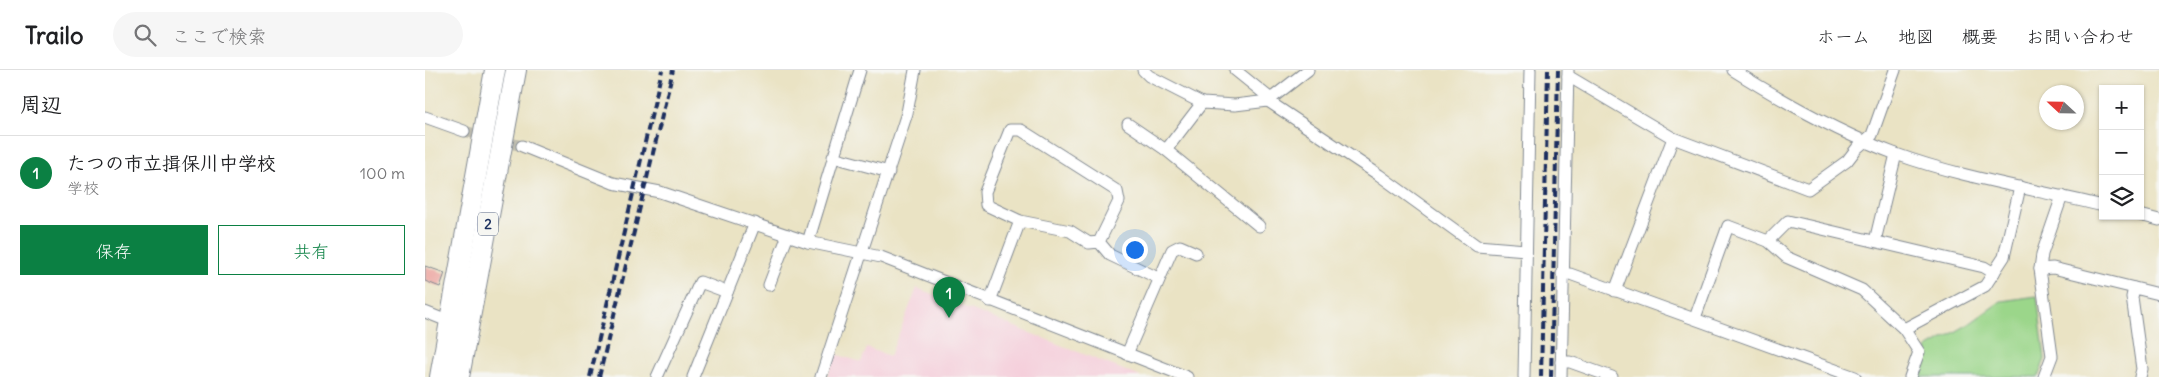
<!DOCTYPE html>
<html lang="ja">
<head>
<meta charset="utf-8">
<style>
  :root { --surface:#fff; --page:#f6f6f6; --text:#202124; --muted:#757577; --line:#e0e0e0; --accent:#0b8043 }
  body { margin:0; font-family:Delius,"Klee One",sans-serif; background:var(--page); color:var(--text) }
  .controls { position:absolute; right:15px; top:15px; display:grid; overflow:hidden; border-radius:0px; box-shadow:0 1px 4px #0004 }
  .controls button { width:45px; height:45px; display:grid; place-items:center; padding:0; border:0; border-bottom:1px solid var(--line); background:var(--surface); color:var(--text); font:25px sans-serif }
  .compass { position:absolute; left:1614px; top:15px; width:45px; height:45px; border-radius:50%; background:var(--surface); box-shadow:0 1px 4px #0004; rotate:292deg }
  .you { position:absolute; left:709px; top:179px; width:18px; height:18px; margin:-12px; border:4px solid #fff; border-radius:50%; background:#1a73e8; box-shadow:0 0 0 8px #1a73e833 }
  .badge { display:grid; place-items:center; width:32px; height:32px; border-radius:50%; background:var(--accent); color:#fff; font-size:16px; font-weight:700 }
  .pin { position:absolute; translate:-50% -41px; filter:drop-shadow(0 1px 2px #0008) }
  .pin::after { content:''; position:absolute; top:26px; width:18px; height:15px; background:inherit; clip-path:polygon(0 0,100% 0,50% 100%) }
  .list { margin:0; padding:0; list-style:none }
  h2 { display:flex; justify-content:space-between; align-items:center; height:65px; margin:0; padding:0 20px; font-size:21px }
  h2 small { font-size:16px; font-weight:400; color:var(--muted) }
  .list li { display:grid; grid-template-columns:32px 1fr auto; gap:15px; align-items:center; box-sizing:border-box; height:75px; padding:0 20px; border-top:1px solid var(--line) }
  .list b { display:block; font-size:19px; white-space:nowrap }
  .list p { margin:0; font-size:16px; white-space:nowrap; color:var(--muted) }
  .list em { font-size:16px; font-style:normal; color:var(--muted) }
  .actions { display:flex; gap:10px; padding:15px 20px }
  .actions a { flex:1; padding:11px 0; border:1px solid var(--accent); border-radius:0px; text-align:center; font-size:18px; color:var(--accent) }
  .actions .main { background:var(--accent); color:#fff }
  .icon { flex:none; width:28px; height:28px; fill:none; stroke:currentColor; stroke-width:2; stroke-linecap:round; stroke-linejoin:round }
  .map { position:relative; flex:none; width:1734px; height:307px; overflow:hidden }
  header { display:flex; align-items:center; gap:30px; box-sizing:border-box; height:70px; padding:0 25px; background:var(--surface); border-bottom:1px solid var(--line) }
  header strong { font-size:24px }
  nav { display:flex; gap:28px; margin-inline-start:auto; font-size:18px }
  .search { width:350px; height:45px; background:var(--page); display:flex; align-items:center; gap:12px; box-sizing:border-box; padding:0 18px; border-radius:28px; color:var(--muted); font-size:19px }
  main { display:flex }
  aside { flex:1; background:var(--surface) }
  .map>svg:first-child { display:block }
</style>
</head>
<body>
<header>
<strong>Trailo</strong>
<div class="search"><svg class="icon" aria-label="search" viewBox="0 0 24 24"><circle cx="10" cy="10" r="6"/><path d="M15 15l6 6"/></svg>ここで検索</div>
<nav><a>ホーム</a><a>地図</a><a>概要</a><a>お問い合わせ</a></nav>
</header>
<main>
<aside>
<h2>周辺<small></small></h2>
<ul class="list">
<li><span class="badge">1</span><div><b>たつの市立揖保川中学校</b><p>学校</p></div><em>100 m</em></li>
</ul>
<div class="actions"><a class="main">保存</a><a>共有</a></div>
</aside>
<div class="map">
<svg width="1734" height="307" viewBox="0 0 1734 307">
  <rect width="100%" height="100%" fill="#f6f6f2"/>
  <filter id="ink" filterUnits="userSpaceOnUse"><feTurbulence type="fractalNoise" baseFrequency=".02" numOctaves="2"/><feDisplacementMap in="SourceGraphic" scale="10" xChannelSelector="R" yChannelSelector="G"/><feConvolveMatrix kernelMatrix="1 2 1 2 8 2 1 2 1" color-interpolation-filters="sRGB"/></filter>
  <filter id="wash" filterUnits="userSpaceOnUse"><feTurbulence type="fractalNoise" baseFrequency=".0096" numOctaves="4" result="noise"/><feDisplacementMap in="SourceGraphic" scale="20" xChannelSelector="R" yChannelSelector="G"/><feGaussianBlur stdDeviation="1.12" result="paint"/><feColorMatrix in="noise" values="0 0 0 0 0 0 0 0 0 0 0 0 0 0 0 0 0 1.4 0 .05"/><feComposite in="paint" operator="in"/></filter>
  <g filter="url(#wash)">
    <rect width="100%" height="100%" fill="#eae3c4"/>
    <path fill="#f5cfdb" d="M 492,218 L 716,307 L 402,307 L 410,284 L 436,292 L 442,278 L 465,286 Z"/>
    <path fill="#9bd68a" stroke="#5b8274" d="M 1612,226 L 1620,289 L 1613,307 L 1492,307 L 1502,278 L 1544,254 L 1576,231 Z"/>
    <g id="blocks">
      <path fill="#eb9f9a" d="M 0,196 L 20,203 L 15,217 L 0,211 Z"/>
    </g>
  </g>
  <g filter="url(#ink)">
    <use href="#blocks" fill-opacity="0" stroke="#828991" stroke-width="1"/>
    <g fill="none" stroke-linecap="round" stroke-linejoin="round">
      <path stroke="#c1bfb0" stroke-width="11" stroke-dasharray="11 5.5" stroke-linecap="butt" d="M 39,61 L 97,76"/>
      <defs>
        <g id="street">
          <path d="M 718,0 L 724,6 L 777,33 L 810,35 L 843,31 L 883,0"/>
          <path d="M 810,0 L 846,29"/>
          <path d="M 1308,0 C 1359,32 1414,63 1471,84 C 1537,108 1609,119 1678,136"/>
          <path d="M 1143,6 L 1248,68 L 1383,119 L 1422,91 L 1432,78 L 1447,65 L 1470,0"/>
          <path d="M 843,31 L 954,105 L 1052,176 L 1101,180"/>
          <path d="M 0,47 L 39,61"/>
          <path d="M 703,54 L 741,80 L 834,156"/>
          <path d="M 97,76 L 188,113 L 235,122 L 383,172 L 456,187 L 762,307"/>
          <path d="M 741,80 L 777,33"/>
          <path d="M 408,87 L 464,102"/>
          <path d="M 1715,145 L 1734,150"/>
          <path d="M 1343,171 L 1363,151 L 1559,197 L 1569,203"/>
          <path d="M 1450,171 L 1471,84"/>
          <path d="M 383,172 L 435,0"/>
          <path d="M 674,172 L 694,131 L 692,121 L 596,60 L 585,60 L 560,122 L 561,135 L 595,151 L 645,161 L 664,173 L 674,172 L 685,185 L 733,208"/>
          <path d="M 1615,199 L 1628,198 L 1734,224"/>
          <path d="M 1137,204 L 1145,204 L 1430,307"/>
          <path d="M 344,215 L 363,165"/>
          <path d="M 1709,218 L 1707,227 L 1717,299 L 1715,307"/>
          <path d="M 1190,221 L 1248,68"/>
          <path d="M 565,231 L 595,151"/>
          <path d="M 0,242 L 25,252"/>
          <path d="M 1270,248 L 1303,156 L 1343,171 L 1361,187 L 1437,220 L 1479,259 L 1494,282 L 1485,307"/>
          <path d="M 1479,259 L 1560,216 L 1579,187 L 1595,117"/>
          <path d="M 702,284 L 747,180 L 755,176 L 771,183"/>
          <path d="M 1136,292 L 1145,292 L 1187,307"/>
          <path d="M 232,307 L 275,212 L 302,222"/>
          <path d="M 268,307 L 330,153"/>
          <path d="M 396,307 L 482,43 L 490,0"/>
          <path d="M 1099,307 L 1105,0"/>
          <path d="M 1136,307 L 1143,0"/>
          <path d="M 1619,307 L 1627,286 L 1615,199 L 1617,184 L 1637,126"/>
        </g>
        <g id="highway">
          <path d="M 15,307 L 70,0"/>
          <path d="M 34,307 L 91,0"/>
        </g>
      </defs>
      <use href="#street" stroke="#828991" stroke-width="13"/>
      <use href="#highway" stroke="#828991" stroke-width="22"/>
      <use href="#street" stroke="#fff" stroke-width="11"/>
      <use href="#highway" stroke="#fff" stroke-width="20"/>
      <g stroke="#1b2f5e" stroke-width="4" stroke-dasharray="8 4" stroke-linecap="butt">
        <path d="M 165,307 L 237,0"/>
        <path d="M 174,307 L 248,0"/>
        <path d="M 1116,307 L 1123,0"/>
        <path d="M 1126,307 L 1133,0"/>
      </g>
    </g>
  </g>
  <g text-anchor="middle" stroke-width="4" stroke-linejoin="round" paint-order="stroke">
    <rect fill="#f6f6f2" stroke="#5d6b8a" stroke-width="1" x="53" y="142.5" width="20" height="23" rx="4"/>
    <g font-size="14" font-weight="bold" fill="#1b2f5e">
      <text x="63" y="159">2</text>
    </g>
  </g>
</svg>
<div class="controls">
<button>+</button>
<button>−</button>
<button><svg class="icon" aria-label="layers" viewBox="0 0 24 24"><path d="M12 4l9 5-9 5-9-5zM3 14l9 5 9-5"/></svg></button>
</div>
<svg class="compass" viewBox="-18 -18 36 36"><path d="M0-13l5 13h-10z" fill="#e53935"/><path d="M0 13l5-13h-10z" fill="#757577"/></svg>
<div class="you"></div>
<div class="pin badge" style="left:524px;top:248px">1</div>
</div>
</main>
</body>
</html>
